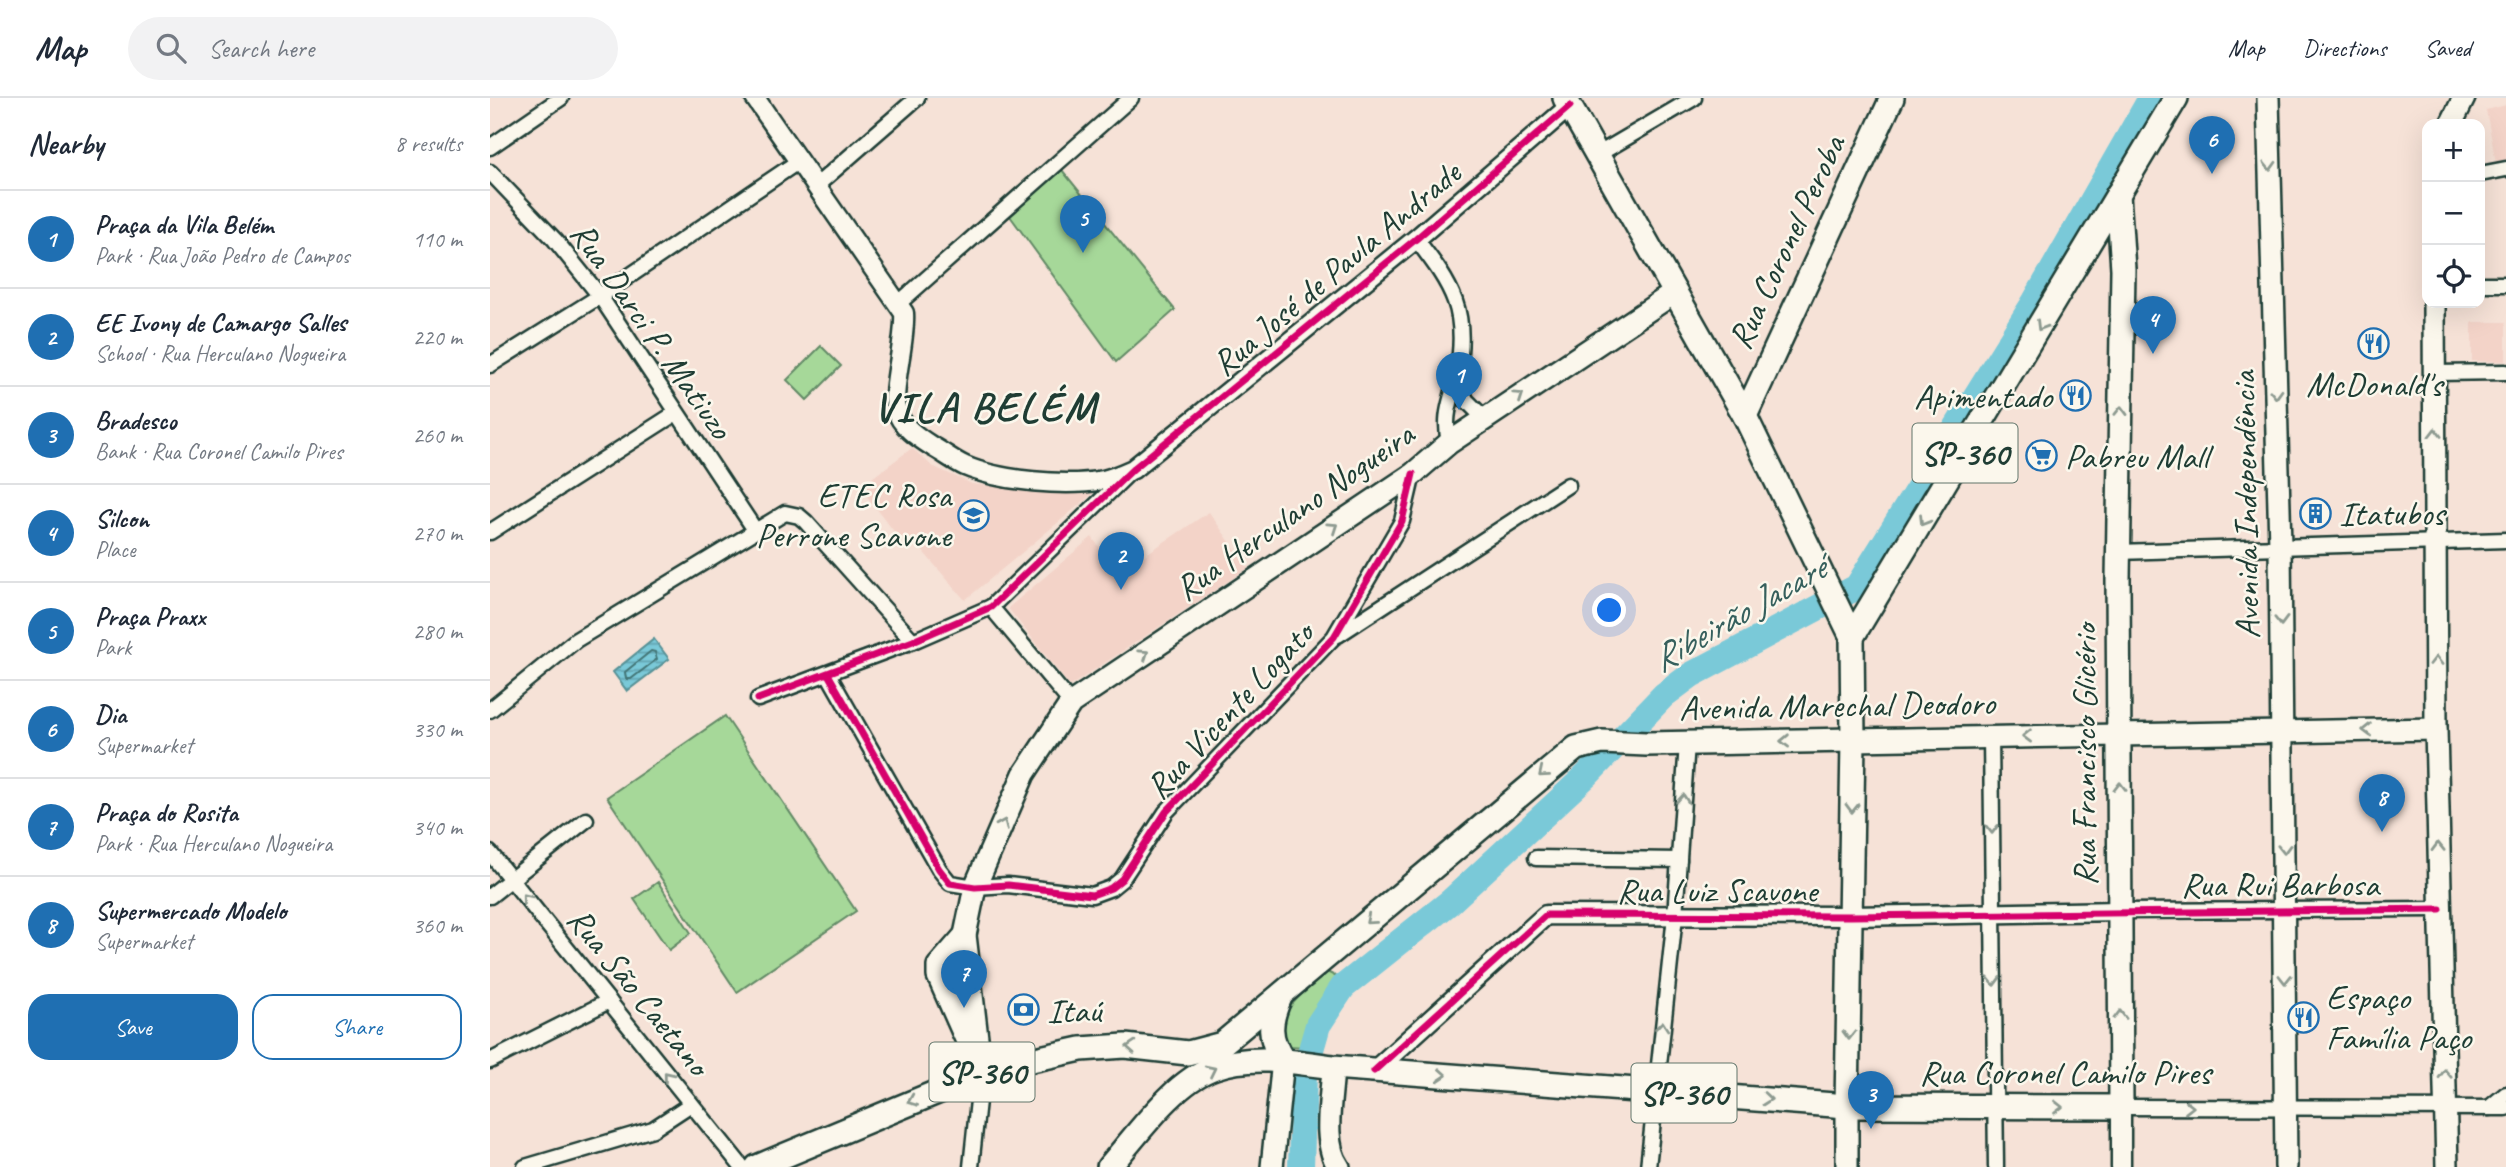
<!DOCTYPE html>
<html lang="en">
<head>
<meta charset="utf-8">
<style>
  :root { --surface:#fff; --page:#f2f2f3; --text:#1f2937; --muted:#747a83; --line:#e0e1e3; --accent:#1f6fb2 }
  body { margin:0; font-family:Caveat,sans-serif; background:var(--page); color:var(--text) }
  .controls { position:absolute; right:21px; top:21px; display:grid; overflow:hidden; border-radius:14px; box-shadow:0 7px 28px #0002 }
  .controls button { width:63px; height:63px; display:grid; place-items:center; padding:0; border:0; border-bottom:2px solid var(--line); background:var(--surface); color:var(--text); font:35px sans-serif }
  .you { position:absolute; left:1120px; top:513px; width:24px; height:24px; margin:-18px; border:5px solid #fff; border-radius:50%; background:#1a73e8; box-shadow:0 0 0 10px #1a73e833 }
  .badge { display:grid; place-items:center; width:46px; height:46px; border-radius:50%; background:var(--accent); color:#fff; font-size:23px; font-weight:700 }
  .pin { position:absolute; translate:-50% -58px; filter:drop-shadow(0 2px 4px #0008) }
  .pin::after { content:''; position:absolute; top:37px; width:24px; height:21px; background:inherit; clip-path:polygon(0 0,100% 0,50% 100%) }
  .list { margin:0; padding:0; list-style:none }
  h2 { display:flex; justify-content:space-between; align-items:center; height:91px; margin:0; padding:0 28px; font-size:30px }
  h2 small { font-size:23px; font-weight:400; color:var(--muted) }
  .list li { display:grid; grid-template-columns:46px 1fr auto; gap:21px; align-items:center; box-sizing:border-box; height:98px; padding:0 28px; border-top:2px solid var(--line) }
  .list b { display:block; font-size:26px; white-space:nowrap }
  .list p { margin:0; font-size:23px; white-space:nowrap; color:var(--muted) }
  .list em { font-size:23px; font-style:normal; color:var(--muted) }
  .actions { display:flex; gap:14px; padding:21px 28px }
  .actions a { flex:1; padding:16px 0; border:2px solid var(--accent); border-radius:21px; text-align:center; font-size:24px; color:var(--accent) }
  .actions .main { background:var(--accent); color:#fff }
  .icon { flex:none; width:38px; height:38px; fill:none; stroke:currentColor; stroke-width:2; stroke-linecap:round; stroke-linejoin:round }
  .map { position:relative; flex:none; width:2016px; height:1069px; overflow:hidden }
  header { display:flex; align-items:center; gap:42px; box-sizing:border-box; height:98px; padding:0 35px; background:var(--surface); border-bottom:2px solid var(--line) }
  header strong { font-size:33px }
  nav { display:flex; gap:38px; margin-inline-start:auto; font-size:24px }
  .search { width:490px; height:63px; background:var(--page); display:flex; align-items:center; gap:18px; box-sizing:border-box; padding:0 24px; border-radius:38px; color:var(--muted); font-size:26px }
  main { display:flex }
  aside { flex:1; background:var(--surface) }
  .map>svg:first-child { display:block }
</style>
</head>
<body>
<header>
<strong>Map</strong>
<div class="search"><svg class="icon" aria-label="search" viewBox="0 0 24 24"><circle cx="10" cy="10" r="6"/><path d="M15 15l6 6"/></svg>Search here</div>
<nav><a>Map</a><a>Directions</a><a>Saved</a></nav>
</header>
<main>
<aside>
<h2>Nearby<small>8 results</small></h2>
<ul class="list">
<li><span class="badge">1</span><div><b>Praça da Vila Belém</b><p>Park · Rua João Pedro de Campos</p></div><em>110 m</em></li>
<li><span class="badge">2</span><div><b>EE Ivony de Camargo Salles</b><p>School · Rua Herculano Nogueira</p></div><em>220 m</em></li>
<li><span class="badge">3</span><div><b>Bradesco</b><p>Bank · Rua Coronel Camilo Pires</p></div><em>260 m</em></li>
<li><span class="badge">4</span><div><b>Silcon</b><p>Place</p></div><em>270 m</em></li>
<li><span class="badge">5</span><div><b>Praça Praxx</b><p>Park</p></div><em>280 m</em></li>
<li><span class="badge">6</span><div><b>Dia</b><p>Supermarket</p></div><em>330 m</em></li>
<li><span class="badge">7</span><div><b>Praça do Rosita</b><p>Park · Rua Herculano Nogueira</p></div><em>340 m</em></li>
<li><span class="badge">8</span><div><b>Supermercado Modelo</b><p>Supermarket</p></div><em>360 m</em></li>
</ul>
<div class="actions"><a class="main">Save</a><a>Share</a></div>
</aside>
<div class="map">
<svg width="2016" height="1069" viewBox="0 0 2016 1069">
  <defs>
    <pattern id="water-rules" width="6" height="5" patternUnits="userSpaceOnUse" patternTransform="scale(1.75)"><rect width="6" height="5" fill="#7ac9d8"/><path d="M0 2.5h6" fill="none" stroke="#63a4b0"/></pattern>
  </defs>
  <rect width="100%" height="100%" fill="#f6e2d7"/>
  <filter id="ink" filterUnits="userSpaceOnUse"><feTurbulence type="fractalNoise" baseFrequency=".0143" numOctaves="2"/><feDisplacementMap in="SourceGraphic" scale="14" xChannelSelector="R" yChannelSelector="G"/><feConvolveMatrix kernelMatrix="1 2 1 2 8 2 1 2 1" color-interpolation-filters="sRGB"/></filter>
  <g filter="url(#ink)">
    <g fill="#f3d3c8">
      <path d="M 2016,7 L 2016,63 L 2006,65 L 1996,12 Z"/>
      <rect x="1982" y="224" width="34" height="39"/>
      <path d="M 422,350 L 442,368 L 482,386 L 551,394 L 607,392 L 475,502 L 423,442 L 409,440 L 370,389 Z"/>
      <path d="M 719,414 L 758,470 L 580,588 L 518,510 L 602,439 L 628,475 Z"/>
    </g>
    <g fill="#a6d899" stroke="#628a66" stroke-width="2">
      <path d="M 572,72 L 685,212 L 626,264 L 520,118 Z"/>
      <path d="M 331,248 L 351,268 L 317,302 L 297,282 Z"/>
      <path d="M 235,618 L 366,813 L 247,894 L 117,699 Z"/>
      <path d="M 168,784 L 201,835 L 179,852 L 144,801 Z"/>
      <path d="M 837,874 L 847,879 L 821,922 L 815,949 L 798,948 C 783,910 812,898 837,874 Z"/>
    </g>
    <path fill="url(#water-rules)" stroke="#569196" stroke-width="2" d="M 164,541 L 179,561 L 137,593 L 123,574 Z"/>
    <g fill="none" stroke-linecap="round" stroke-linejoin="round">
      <path stroke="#437576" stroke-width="2" d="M 161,553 L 165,554 L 167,561 L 141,581 L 136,581 L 135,574 Z"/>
      <path stroke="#7ac9d8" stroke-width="26" d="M 811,1069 L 814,976 L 828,927 L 853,889 L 960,804 L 1097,677 L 1174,597 L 1201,577 L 1367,489 L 1545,203 L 1661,0"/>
      <defs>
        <g id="minor">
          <path d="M 0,49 L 71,0"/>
          <path d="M 1107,57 L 1204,0"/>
          <path d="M 0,74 L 65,142 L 110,198 L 265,432"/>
          <path d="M 1990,76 L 2016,71"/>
          <path d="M 326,88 L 427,0"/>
          <path d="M 926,141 C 963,189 979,213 967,276 C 962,304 953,314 959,345"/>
          <path d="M 1990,186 L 2016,186"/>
          <path d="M 409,205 L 641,0"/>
          <path d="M 0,267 L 110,198 L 309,63"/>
          <path d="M 1945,275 L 2016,274"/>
          <path d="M 967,277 L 976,302 L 995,321"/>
          <path d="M 0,434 L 186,315"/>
          <path d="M 1628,454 L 2016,442"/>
          <path d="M 501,509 L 581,605"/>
          <path d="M 848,537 L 1078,387"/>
          <path d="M 338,576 L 449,771 L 460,785 L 485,789 L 518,787 L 602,797 L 621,790 L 632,781 L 676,714 L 844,539 L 912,423 L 923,376"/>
          <path d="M 268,601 L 423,543 L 501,509 L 639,375"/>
          <path d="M 0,612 L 86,542 L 295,415 L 309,418 L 316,424 L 423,543"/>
          <path d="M 1501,639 L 1506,1069"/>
          <path d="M 0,755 L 252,1069"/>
          <path d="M 1046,760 L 1189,762"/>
          <path d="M 0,798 L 96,722"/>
          <path d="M 1630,813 L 1950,811"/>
          <path d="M 0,963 L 119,903"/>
          <path d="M 1631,1009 L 2016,1010"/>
          <path d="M 1999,1010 L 2016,996"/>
          <path d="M 35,1069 L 163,1031 L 201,1006"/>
          <path d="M 481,1069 L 491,974"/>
          <path d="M 1158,1069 L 1185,818 L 1197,645"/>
        </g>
        <g id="tertiary">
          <path d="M 265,0 L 414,215 C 416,244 401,290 406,311 C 411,329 429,340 443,349 C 454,355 464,363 475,368 C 510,383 576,389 613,382 C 623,380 634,375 643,371 L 926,141 L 1080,8"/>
          <path d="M 884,973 L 1056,817 L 1361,818 L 1630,813"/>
          <path d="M 1631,1009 L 1631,1069"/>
        </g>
        <g id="secondary">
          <path d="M 1778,0 L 1790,448 L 1796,1069"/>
          <path d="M 1961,26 L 1974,0"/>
          <path d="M 1944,205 L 1946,631 L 1957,1069"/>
          <path d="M 1363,642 L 1946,631"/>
          <path d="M 475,837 L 448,868 L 448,878 L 483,957"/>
          <path d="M 843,969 C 842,998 831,1045 849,1069"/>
          <path d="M 491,974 L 475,837 L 485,789 L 534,676 L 581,605 L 923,376 L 959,345 L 1184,195"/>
          <path d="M 782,1069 L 793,962"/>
          <path d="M 1357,1069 L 1357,1008"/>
        </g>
        <g id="primary">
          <path d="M 1075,0 L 1255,318 L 1362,539 L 1363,642 L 1357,1008"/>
          <path d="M 1255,318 L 1402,0"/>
          <path d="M 1362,539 L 1686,0"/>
          <path d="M 790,899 C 779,924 778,940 793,962"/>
          <path d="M 267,1069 L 505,970 L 591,951 L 635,948 L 698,955 L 732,946 L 1086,650 L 1112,644 L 1156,646 L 1363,642"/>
          <path d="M 619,1069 C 647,1037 684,983 725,969 C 762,956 805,964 843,969 L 1357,1008 L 1631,1009 L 1628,482 L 1633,171 L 1628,96"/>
        </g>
      </defs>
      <use href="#minor" stroke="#1f3d34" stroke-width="19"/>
      <use href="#tertiary" stroke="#1f3d34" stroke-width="23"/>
      <use href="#secondary" stroke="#1f3d34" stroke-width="26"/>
      <use href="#primary" stroke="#1f3d34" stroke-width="28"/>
      <use href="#minor" stroke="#fbf7ec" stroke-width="14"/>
      <use href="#tertiary" stroke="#fbf7ec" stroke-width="18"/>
      <use href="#secondary" stroke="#fbf7ec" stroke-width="21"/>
      <use href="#primary" stroke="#fbf7ec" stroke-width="23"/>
      <defs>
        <g id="cycleway">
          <path d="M 338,576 L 449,771 L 460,785 L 485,789 L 518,787 L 602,797 L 621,790 L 632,781 L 676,714 L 844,539 L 912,423 L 923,376"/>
          <path d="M 268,601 L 423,543 L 501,509 L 643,371 L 926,141 L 1080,8"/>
          <path d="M 884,973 L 1056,817 L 1361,818 L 1950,811"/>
        </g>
      </defs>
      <use href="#cycleway" stroke="#fbf7ec" stroke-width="11"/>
      <use href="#cycleway" stroke="#d6006c" stroke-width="7"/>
    </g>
    <defs><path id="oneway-chevron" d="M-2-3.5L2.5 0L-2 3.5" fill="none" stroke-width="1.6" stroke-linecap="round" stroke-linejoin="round" transform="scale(1.75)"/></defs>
    <g stroke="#8d9a90">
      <use href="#oneway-chevron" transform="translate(1780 68) rotate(88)"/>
      <use href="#oneway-chevron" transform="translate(1551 228) rotate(121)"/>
      <use href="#oneway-chevron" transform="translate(1786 296) rotate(88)"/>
      <use href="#oneway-chevron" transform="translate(1029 298) rotate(-34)"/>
      <use href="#oneway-chevron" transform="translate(1631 313) rotate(-89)"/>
      <use href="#oneway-chevron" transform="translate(1945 335) rotate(-90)"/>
      <use href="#oneway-chevron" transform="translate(1434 423) rotate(121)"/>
      <use href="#oneway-chevron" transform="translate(843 429) rotate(-34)"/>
      <use href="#oneway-chevron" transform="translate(1791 523) rotate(89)"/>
      <use href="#oneway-chevron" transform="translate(654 556) rotate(-34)"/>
      <use href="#oneway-chevron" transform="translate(1946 563) rotate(-90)"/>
      <use href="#oneway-chevron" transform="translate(1877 632) rotate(179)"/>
      <use href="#oneway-chevron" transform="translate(1537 638) rotate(179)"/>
      <use href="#oneway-chevron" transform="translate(1295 643) rotate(179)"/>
      <use href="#oneway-chevron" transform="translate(1053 675) rotate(140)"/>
      <use href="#oneway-chevron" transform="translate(1630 689) rotate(-90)"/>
      <use href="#oneway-chevron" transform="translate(1193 701) rotate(-86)"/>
      <use href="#oneway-chevron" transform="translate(1362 710) rotate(91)"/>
      <use href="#oneway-chevron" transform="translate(513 726) rotate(-67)"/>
      <use href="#oneway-chevron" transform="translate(1502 731) rotate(89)"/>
      <use href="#oneway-chevron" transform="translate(1948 749) rotate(-91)"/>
      <use href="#oneway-chevron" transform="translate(1794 751) rotate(89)"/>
      <use href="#oneway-chevron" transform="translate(36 800) rotate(-129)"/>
      <use href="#oneway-chevron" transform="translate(880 822) rotate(140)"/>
      <use href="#oneway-chevron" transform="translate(1795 881) rotate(90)"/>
      <use href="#oneway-chevron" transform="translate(1504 883) rotate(89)"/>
      <use href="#oneway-chevron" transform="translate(1630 917) rotate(-90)"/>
      <use href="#oneway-chevron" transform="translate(1172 928) rotate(-84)"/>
      <use href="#oneway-chevron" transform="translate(1359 937) rotate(91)"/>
      <use href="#oneway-chevron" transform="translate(641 949) rotate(-176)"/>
      <use href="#oneway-chevron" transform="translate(721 972) rotate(-26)"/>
      <use href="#oneway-chevron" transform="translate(1955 976) rotate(-92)"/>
      <use href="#oneway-chevron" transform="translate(952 977) rotate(4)"/>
      <use href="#oneway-chevron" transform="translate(178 978) rotate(-129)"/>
      <use href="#oneway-chevron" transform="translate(1277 1001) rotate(5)"/>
      <use href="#oneway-chevron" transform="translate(422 1003) rotate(157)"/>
      <use href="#oneway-chevron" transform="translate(1568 1009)"/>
      <use href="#oneway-chevron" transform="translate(1699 1009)"/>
    </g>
  </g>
  <defs>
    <symbol id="restaurant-ring" viewBox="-11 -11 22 22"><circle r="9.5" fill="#fbf7ec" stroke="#1f6fb2" stroke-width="1.5"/><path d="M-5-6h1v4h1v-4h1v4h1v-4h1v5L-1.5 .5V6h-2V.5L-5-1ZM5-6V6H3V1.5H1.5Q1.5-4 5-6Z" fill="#1f6fb2"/></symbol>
    <symbol id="supermarket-ring" viewBox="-11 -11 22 22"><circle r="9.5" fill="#fbf7ec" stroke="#1f6fb2" stroke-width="1.5"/><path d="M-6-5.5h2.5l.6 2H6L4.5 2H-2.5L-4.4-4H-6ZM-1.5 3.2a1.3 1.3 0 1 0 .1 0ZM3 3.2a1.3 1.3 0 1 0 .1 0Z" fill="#1f6fb2"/></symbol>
    <symbol id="building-ring" viewBox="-11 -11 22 22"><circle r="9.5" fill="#fbf7ec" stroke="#1f6fb2" stroke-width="1.5"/><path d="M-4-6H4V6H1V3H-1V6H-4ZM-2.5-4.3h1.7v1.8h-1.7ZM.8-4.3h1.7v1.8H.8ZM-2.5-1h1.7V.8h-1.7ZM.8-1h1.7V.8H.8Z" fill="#1f6fb2"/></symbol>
    <symbol id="university-ring" viewBox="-11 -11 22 22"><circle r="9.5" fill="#fbf7ec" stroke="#1f6fb2" stroke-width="1.5"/><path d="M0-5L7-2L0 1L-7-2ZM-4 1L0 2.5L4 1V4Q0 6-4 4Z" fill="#1f6fb2"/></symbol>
    <symbol id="bank-ring" viewBox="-11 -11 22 22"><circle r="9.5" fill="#fbf7ec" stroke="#1f6fb2" stroke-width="1.5"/><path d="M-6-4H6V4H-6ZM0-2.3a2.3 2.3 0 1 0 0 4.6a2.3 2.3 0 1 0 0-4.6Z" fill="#1f6fb2"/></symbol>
  </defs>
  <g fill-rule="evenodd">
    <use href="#restaurant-ring" x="1866" y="228" width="35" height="35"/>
    <use href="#restaurant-ring" x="1568" y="280" width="35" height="35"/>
    <use href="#supermarket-ring" x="1534" y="340" width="35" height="35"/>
    <use href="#building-ring" x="1808" y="398" width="35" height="35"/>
    <use href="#university-ring" x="466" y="400" width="35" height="35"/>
    <use href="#bank-ring" x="516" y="894" width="35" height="35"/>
    <use href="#restaurant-ring" x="1796" y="902" width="35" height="35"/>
  </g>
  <g text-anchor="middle" stroke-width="5" stroke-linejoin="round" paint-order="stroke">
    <g fill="#fbf7ec" stroke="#61756b" stroke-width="2">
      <rect x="1422.5" y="325.5" width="105" height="59" rx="5"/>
      <rect x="439.5" y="944.5" width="105" height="59" rx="5"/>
      <rect x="1141.5" y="965.5" width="105" height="59" rx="5"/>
    </g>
    <g font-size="33" font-weight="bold" fill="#1f3d34">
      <text x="1475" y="367">SP-360</text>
      <text x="492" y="986">SP-360</text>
      <text x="1194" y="1007">SP-360</text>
    </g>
    <g font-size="35" fill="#1f3d34" stroke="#fbf7ec">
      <text transform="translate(1296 144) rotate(-65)" y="12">Rua Coronel Peroba</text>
      <text transform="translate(846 170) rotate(-40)" y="12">Rua José de Paula Andrade</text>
      <text transform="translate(162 232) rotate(55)" y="12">Rua Darci P. Matiuzo</text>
      <text transform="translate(1755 407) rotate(-91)" y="12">Avenida Independência</text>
      <text transform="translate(804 413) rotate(-35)" y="12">Rua Herculano Nogueira</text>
      <text transform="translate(1347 607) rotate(-1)" y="12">Avenida Marechal Deodoro</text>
      <text transform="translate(739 612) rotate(-47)" y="12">Rua Vicente Logato</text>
      <text transform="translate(1594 657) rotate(-90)" y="12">Rua Francisco Glicério</text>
      <text x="1790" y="798">Rua Rui Barbosa</text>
      <text x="1227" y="804">Rua Luiz Scavone</text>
      <text transform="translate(149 893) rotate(51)" y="12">Rua São Caetano</text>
      <text x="1575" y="986">Rua Coronel Camilo Pires</text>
    </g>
    <g font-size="35" fill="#1f3d34" stroke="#fbf7ec" text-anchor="start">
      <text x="1884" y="298" text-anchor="middle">McDonald's</text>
      <text x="1562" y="310" text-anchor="end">Apimentado</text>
      <text x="1575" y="370">Pabreu Mall</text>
      <text x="461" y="409" text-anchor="end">ETEC Rosa<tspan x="461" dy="40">Perrone Scavone</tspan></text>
      <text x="1849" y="427">Itatubos</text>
      <text x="1836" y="911">Espaço<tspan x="1836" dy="40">Família Paço</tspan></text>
      <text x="557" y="924">Itaú</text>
    </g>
    <g font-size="37" font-style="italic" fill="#36605d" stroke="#fbf7ec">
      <text transform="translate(1248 515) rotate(-30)" y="13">Ribeirão Jacaré</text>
    </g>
    <g font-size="42" font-weight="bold" letter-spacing="2" fill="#1f3d34" stroke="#fbf7ec">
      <text x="495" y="323">VILA BELÉM</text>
    </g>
  </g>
</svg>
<div class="controls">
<button>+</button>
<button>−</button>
<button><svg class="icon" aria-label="locate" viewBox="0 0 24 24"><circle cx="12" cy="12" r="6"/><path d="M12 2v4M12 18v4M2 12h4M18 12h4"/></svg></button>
</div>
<div class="you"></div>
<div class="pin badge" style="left:969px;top:312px">1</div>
<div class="pin badge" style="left:631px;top:492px">2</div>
<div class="pin badge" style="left:1381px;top:1031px">3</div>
<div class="pin badge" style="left:1663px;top:256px">4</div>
<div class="pin badge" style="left:593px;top:155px">5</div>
<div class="pin badge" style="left:1722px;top:76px">6</div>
<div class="pin badge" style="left:474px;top:910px">7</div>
<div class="pin badge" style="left:1892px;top:734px">8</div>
</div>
</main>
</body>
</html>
